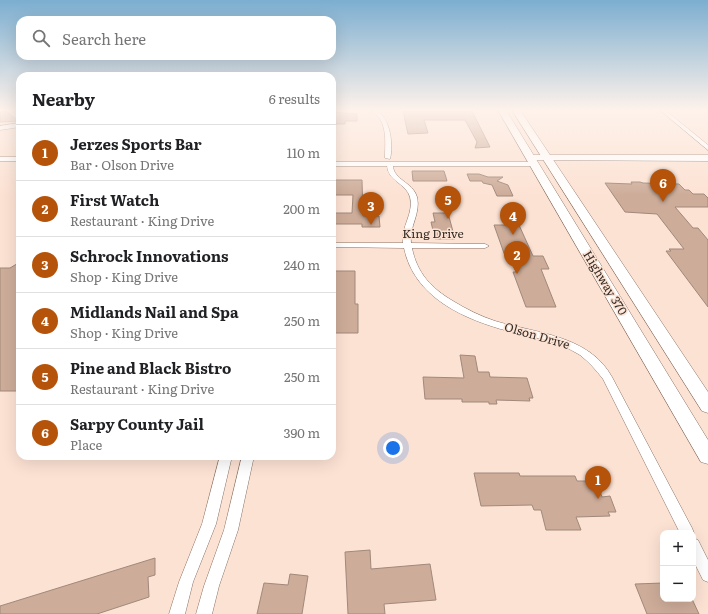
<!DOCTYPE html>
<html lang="en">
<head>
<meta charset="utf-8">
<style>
  :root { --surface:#fff; --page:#f2f2f2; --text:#202124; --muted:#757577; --line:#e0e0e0; --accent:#b45309 }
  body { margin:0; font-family:Literata,serif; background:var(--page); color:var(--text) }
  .controls { position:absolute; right:12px; bottom:12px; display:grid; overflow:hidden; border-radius:8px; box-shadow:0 4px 16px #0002 }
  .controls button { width:36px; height:36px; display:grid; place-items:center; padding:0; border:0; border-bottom:1px solid var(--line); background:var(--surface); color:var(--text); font:20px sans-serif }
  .you { position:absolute; left:393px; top:448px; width:14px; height:14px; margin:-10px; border:3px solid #fff; border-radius:50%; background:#1a73e8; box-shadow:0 0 0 6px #1a73e833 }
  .badge { display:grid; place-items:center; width:26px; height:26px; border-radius:50%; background:var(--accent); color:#fff; font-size:13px; font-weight:700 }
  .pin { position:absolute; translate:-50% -33px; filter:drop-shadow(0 1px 2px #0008) }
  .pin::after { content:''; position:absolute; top:21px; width:14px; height:12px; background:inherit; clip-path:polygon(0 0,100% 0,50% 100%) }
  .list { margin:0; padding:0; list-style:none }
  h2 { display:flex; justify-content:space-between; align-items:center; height:52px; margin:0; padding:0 16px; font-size:17px }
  h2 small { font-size:13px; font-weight:400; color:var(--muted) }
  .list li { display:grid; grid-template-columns:26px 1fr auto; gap:12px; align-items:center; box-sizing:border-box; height:56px; padding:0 16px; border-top:1px solid var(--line) }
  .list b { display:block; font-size:15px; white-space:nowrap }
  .list p { margin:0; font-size:13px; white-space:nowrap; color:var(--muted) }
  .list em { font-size:13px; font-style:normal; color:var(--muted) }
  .icon { flex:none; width:22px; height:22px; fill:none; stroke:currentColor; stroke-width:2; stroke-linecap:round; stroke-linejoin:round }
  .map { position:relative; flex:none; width:708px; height:614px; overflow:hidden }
  .search { position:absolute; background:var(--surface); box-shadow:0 4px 16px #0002; left:16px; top:16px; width:320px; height:44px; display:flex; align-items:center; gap:10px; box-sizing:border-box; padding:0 14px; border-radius:12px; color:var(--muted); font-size:15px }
  .panel { position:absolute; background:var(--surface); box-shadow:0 4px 16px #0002; left:16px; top:72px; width:320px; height:388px; border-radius:12px }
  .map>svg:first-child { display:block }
</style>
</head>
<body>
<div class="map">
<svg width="708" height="614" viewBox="0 0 708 614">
  <rect width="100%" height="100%" fill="#fce2d3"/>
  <g fill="#cdac99" stroke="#a0897b">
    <path d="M 6,111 L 19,121 L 0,122 L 0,112 Z"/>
    <path d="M 403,111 L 472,111 L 490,147 L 475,148 L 477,142 L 465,120 L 424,120 L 428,133 L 408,134 Z"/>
    <path d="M 332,112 L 357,114 L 357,121 L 345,121 L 345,124 L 334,124 L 332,122 Z"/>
    <path d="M 412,171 L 444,171 L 447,181 L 413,181 Z"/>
    <path d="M 467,174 L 479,174 L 488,177 L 503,177 L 497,181 L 508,185 L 513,196 L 497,196 L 492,185 L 483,183 L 482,181 L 470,181 Z"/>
    <path d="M 332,180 L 362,180 L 363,216 L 379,216 L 380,227 L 362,227 L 362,224 L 332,224 L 332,213 L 352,213 L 353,195 L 332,195 Z"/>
    <path d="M 631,182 L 640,182 L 643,183 L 679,184 L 685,190 L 689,190 L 693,194 L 704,194 L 708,198 L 708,207 L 675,207 L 693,228 L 698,228 L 708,240 L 708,307 L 666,251 L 671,251 L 669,249 L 684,249 L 657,214 L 625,212 L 605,183 L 632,184 Z"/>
    <path d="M 433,213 L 448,213 L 455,239 L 435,239 L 431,222 L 435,222 Z"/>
    <path d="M 494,225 L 519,225 L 533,256 L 543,256 L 549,269 L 541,269 L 556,307 L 526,307 L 513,272 L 516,272 L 510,256 L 505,256 Z"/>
    <path d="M 20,262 L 20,391 L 0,391 L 0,268 L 10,268 Z"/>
    <path d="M 332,271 L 355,271 L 355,304 L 358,304 L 358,333 L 332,333 Z"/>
    <path d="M 460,355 L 475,356 L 478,372 L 489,372 L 490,377 L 527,378 L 533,398 L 529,398 L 530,401 L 496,400 L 497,404 L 489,404 L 489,402 L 462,402 L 462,399 L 425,399 L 423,377 L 464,378 Z"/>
    <path d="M 474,473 L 519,473 L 520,476 L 575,476 L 577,481 L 596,481 L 602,497 L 610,496 L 616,512 L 608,512 L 610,516 L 576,517 L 581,530 L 546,530 L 541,510 L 534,510 L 532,505 L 481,506 Z"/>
    <path d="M 370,550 L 371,569 L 430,564 L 436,600 L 384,604 L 385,614 L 348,614 L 345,552 Z"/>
    <path d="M 155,558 L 155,575 L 148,577 L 149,597 L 97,614 L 0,614 L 0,606 Z"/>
    <path d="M 290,574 L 308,576 L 302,614 L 257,614 L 264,583 L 288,585 Z"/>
    <path d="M 663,583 L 663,599 L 692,599 L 699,614 L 647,614 L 635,584 Z"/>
  </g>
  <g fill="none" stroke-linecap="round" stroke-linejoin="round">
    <defs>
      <g id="minor">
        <path d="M 371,110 C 390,110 394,145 390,159 L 385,158 C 385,146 387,130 380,119 C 377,115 373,113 371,110 Z"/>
        <path d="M 660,110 L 665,110 L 708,145 L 708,150 Z"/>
        <path d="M 20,123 L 20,127 L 0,130 L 0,126 Z"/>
        <path d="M 390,163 L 393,165 C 393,180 413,182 417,197 C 421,214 409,226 411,243 L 485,244 L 489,246 L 485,248 L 412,248 C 417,273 431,288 453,301 C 466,309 480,316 495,321 C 535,333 589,335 612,377 L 692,528 L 694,533 L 693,535 L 693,533 L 680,533 L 603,379 C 596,370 589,362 580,355 C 558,341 532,337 508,331 C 463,319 414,297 404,248 L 332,247 L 332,243 L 403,243 C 401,226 414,214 410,197 C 406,183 387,181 387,165 Z"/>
        <path d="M 220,456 L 232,456 L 216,524 L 193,582 L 185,614 L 169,614 L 179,582 L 202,524 Z"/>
        <path d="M 242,456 L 254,456 L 238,530 L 219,586 L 212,614 L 196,614 L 204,586 L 224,530 Z"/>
        <path d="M 693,538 L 698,540 L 708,560 L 708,582 L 703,580 L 693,560 Z"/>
      </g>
      <g id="secondary">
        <rect x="0" y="157" width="20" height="4"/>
        <path d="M 332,162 L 535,162 L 539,164 L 535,166 L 332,166 Z"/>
      </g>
      <path id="primary" d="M 531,155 L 708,155 L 708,161 L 528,160 L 527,158 L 528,156 Z"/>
      <g id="trunk">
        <path d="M 498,110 L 506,110 L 708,440 L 708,464 L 701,462 Z"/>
        <path d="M 512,110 L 520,110 L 708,392 L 708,413 L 702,411 Z"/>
      </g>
    </defs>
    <use href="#minor" stroke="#887165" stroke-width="1"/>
    <use href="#secondary" stroke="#887165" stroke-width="1"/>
    <use href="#primary" stroke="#887165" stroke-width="1"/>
    <use href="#trunk" stroke="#887165" stroke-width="1"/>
    <use href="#minor" fill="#fff" fill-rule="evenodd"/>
    <use href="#secondary" fill="#fff" fill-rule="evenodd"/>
    <use href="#primary" fill="#fff" fill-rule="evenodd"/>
    <use href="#trunk" fill="#fff" fill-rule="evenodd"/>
  </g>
  <linearGradient id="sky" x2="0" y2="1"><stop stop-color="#7caed0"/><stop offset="0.56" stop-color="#fef2eb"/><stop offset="1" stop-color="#fef2eb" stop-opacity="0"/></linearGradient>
  <rect width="708" height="196" fill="url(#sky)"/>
  <g text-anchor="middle" stroke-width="3" stroke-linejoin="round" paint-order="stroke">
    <g font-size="12" fill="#352c26" stroke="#fce2d3">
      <text x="433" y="238">King Drive</text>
      <text transform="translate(605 283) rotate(59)" y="4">Highway 370</text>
      <text transform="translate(537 336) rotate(16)" y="4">Olson Drive</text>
    </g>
  </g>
</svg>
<div class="controls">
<button>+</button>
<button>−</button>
</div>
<div class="you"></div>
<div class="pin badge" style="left:598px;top:499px">1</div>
<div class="pin badge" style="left:517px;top:274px">2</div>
<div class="pin badge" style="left:371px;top:225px">3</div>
<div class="pin badge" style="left:513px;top:235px">4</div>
<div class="pin badge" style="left:448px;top:219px">5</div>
<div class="pin badge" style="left:663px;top:202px">6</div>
<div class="search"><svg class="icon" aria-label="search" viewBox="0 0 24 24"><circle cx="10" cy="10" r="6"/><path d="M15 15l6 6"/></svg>Search here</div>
<section class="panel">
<h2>Nearby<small>6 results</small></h2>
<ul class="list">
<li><span class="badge">1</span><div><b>Jerzes Sports Bar</b><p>Bar · Olson Drive</p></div><em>110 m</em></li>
<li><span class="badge">2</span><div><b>First Watch</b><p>Restaurant · King Drive</p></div><em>200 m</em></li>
<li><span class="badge">3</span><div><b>Schrock Innovations</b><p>Shop · King Drive</p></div><em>240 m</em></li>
<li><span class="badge">4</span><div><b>Midlands Nail and Spa</b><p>Shop · King Drive</p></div><em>250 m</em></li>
<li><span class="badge">5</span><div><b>Pine and Black Bistro</b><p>Restaurant · King Drive</p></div><em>250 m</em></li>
<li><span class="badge">6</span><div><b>Sarpy County Jail</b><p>Place</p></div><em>390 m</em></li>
</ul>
</section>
</div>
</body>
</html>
